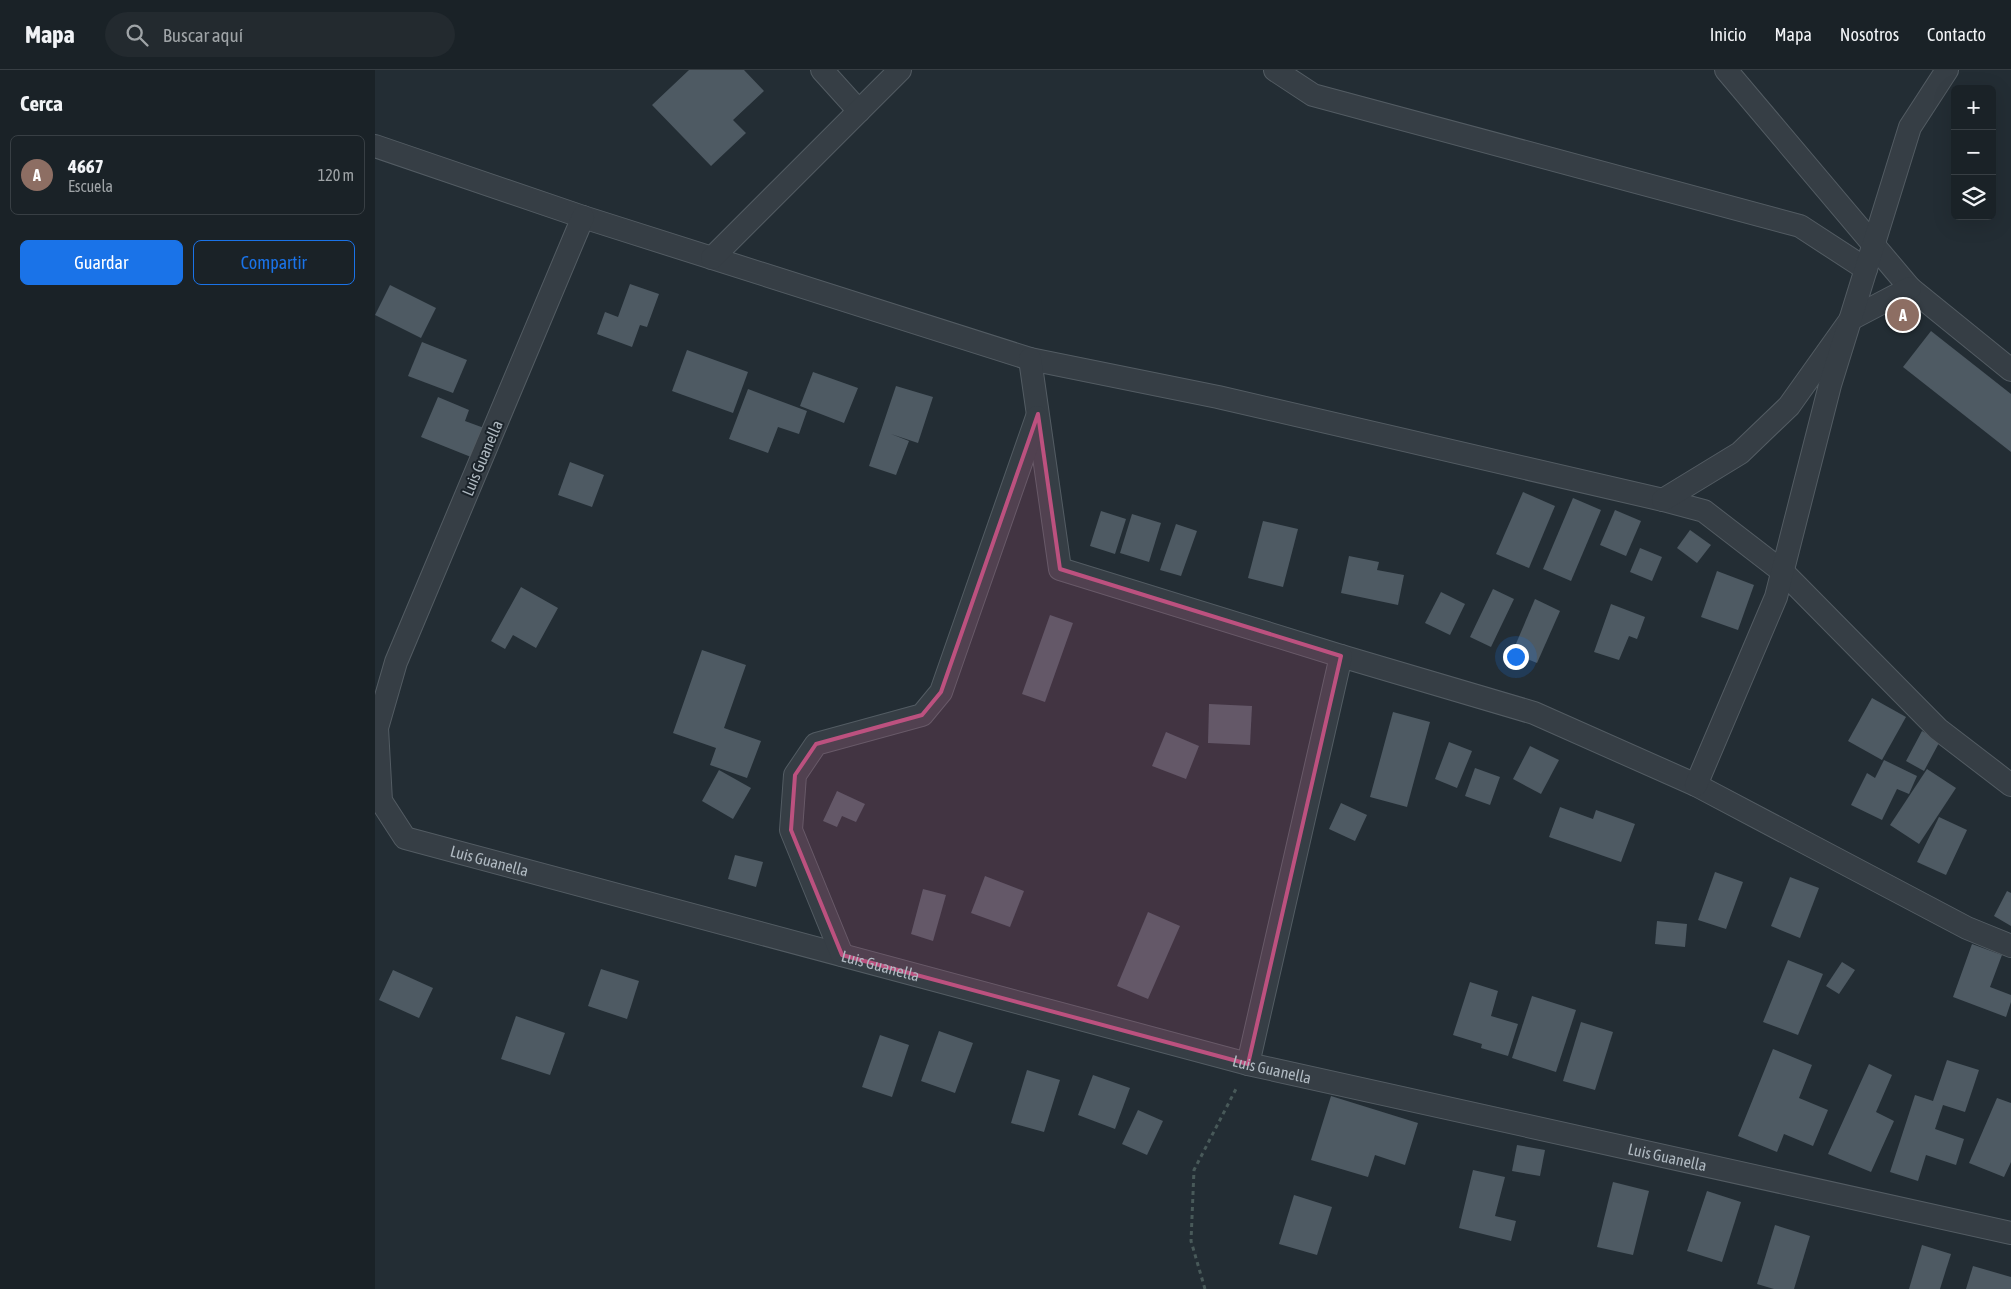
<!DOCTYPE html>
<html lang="es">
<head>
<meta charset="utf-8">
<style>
  :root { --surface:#1a2227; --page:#232a2f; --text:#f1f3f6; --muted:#9fa4a7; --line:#383f44; --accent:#1a73e8 }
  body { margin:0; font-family:"Asap Condensed",sans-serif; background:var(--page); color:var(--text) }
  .controls { position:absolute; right:15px; top:15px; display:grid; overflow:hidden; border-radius:8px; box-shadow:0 5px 20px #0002 }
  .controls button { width:45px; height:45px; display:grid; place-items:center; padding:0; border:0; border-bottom:1px solid var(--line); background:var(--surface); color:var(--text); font:25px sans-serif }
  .you { position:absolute; left:1140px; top:586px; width:18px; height:18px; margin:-12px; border:4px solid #fff; border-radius:50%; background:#1a73e8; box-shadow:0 0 0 8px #1a73e833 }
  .badge { display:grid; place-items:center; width:32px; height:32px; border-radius:50%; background:var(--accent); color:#fff; font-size:16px; font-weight:700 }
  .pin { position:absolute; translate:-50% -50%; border:2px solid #fff; box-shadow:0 1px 5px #0006 }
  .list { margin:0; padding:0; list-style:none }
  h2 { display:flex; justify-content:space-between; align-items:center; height:65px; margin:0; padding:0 20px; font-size:21px }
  h2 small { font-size:16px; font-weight:400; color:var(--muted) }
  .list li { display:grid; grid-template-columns:32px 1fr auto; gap:15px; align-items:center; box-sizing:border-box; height:80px; margin:0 10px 10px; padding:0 10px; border:1px solid var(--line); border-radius:8px }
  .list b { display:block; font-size:19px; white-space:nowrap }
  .list p { margin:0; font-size:16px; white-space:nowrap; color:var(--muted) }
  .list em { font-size:16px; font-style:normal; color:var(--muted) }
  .actions { display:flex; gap:10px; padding:15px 20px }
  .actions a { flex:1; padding:11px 0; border:1px solid var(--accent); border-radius:8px; text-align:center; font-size:18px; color:var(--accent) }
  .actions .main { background:var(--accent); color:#fff }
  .icon { flex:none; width:28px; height:28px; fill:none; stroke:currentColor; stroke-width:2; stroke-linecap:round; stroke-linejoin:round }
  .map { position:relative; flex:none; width:1636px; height:1219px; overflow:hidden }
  header { display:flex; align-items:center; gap:30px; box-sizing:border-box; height:70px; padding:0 25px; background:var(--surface); border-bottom:1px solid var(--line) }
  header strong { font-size:24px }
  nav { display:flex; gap:28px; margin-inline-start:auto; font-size:18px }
  .search { width:350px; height:45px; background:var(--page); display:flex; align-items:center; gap:12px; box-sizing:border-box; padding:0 18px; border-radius:28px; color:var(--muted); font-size:19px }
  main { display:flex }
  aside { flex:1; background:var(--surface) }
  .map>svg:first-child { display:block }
</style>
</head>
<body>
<header>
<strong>Mapa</strong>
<div class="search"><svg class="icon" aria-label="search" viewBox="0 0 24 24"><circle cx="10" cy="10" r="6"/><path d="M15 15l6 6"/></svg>Buscar aquí</div>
<nav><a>Inicio</a><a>Mapa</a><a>Nosotros</a><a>Contacto</a></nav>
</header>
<main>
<aside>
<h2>Cerca<small></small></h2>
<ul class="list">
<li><span class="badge" style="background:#8d6e63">A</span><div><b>4667</b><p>Escuela</p></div><em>120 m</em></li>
</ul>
<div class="actions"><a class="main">Guardar</a><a>Compartir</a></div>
</aside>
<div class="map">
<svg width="1636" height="1219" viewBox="0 0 1636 1219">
  <rect width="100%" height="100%" fill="#232d34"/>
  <g fill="#4e5a63">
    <path d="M 314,0 L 369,0 L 389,21 L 358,50 L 371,63 L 336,96 L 277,35 Z"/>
    <path d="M 255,214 L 284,224 L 272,257 L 265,255 L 257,277 L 222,264 L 230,242 L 243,247 Z"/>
    <path d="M 15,215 L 61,238 L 46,268 L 0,245 Z"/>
    <path d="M 1556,261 L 1636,324 L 1636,382 L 1528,297 Z"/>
    <path d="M 47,272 L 92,290 L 78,323 L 33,306 Z"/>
    <path d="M 312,280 L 373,302 L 358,343 L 297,321 Z"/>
    <path d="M 438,302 L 483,318 L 469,353 L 425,336 Z"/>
    <path d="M 521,316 L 558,327 L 543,373 L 516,364 L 534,371 L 521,405 L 494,396 Z"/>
    <path d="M 373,319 L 432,341 L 424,364 L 403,357 L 393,383 L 354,369 Z"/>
    <path d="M 63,327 L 94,340 L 90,351 L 109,358 L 96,387 L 46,367 Z"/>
    <path d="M 195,392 L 229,405 L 217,437 L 183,425 Z"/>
    <path d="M 1148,422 L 1180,436 L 1154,498 L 1121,484 Z"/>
    <path d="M 1198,428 L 1226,440 L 1196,511 L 1168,499 Z"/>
    <path d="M 1240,440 L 1266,451 L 1251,486 L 1225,475 Z"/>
    <path d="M 726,441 L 751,449 L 740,484 L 715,476 Z"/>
    <path d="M 757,444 L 786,453 L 774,492 L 745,483 Z"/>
    <path d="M 888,451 L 923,459 L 908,517 L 873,508 Z"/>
    <path d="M 801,454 L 822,461 L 806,506 L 785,500 Z"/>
    <path d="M 1315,460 L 1336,475 L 1322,493 L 1302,478 Z"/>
    <path d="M 1265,478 L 1287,487 L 1277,511 L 1255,502 Z"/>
    <path d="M 974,486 L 1004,492 L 1002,500 L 1029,505 L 1023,535 L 966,523 Z"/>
    <path d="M 1342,501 L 1379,515 L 1363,560 L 1326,547 Z"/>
    <path d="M 146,517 L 183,538 L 161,578 L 138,565 L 130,579 L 116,571 Z"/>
    <path d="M 1118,519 L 1139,529 L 1116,577 L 1095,567 Z"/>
    <path d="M 1066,522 L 1090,534 L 1075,565 L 1050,553 Z"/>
    <path d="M 1160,529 L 1185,541 L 1162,593 L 1137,583 Z"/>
    <path d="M 1236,534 L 1270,547 L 1262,569 L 1254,566 L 1244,590 L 1219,582 Z"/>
    <path d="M 675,545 L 698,553 L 670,632 L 647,624 Z"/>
    <path d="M 327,580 L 371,595 L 349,658 L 386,671 L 372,708 L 335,695 L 341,678 L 298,663 Z"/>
    <path d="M 1497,628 L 1531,647 L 1507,690 L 1473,671 Z"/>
    <path d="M 834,634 L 877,636 L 875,675 L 833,673 Z"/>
    <path d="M 1018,642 L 1055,652 L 1032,737 L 995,727 Z"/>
    <path d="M 1547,661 L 1565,671 L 1549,701 L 1531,691 Z"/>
    <path d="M 791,662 L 824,676 L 811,709 L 777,696 Z"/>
    <path d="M 1074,672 L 1097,681 L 1082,718 L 1060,709 Z"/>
    <path d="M 1155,676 L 1184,690 L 1166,724 L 1138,709 Z"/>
    <path d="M 1509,690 L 1542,706 L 1534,724 L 1522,719 L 1507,750 L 1476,735 L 1492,703 L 1500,708 Z"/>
    <path d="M 1100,698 L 1125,707 L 1115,735 L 1090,726 Z"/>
    <path d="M 1552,699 L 1581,718 L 1544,774 L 1515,755 Z"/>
    <path d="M 344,700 L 376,718 L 358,749 L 327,731 Z"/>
    <path d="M 462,721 L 490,734 L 481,752 L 467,746 L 462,757 L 448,751 Z"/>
    <path d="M 966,733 L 992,745 L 980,771 L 954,759 Z"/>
    <path d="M 1185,737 L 1218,749 L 1221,740 L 1260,754 L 1246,792 L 1174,767 Z"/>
    <path d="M 1564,747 L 1592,760 L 1571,805 L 1542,792 Z"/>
    <path d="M 360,785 L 388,792 L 381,817 L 353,809 Z"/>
    <path d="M 1340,802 L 1368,812 L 1351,859 L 1323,850 Z"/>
    <path d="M 610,806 L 649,821 L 635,857 L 596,843 Z"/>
    <path d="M 1415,807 L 1444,818 L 1425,868 L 1396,856 Z"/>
    <path d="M 548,819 L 571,825 L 558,871 L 536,864 Z"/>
    <path d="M 1632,821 L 1636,823 L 1636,856 L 1619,846 Z"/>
    <path d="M 773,842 L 805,856 L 773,929 L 742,916 Z"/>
    <path d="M 1282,851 L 1312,854 L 1310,877 L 1280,874 Z"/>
    <path d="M 1597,874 L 1627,885 L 1615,917 L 1636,925 L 1636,932 L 1631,947 L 1578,927 Z"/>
    <path d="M 1413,890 L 1448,904 L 1423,965 L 1388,952 Z"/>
    <path d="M 1467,892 L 1480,900 L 1464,924 L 1451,916 Z"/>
    <path d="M 226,899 L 264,911 L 252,949 L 213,936 Z"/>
    <path d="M 18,900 L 58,918 L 44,948 L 4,930 Z"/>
    <path d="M 1095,912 L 1123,921 L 1116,946 L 1143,954 L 1133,986 L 1106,978 L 1107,974 L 1078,965 Z"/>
    <path d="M 1157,926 L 1201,940 L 1181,1002 L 1137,988 Z"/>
    <path d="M 141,946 L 190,963 L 175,1005 L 126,989 Z"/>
    <path d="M 1206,952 L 1238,962 L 1220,1020 L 1188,1011 Z"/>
    <path d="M 564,961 L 598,973 L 580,1023 L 546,1011 Z"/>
    <path d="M 505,965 L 534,975 L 517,1027 L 487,1017 Z"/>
    <path d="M 1398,979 L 1437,995 L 1424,1028 L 1453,1040 L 1438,1076 L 1409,1064 L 1402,1082 L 1363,1066 Z"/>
    <path d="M 1572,990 L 1604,1000 L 1590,1042 L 1568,1035 L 1560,1059 L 1589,1069 L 1581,1095 L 1551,1085 L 1543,1111 L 1515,1102 L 1540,1025 L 1558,1031 Z"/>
    <path d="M 1494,994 L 1517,1005 L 1501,1042 L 1519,1051 L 1496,1102 L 1453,1084 Z"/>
    <path d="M 652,1000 L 685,1010 L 669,1062 L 636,1053 Z"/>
    <path d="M 718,1005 L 755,1018 L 740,1059 L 703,1045 Z"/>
    <path d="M 956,1026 L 1043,1053 L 1030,1095 L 1000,1085 L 993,1107 L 936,1090 Z"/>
    <path d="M 1622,1028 L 1636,1033 L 1636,1092 L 1629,1107 L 1594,1093 Z"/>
    <path d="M 763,1040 L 788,1051 L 772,1085 L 747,1074 Z"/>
    <path d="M 1142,1075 L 1170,1080 L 1165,1106 L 1137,1101 Z"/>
    <path d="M 1098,1100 L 1130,1107 L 1120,1146 L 1141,1151 L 1136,1171 L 1084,1158 Z"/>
    <path d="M 1238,1112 L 1274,1121 L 1258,1185 L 1222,1177 Z"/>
    <path d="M 1332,1121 L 1366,1132 L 1347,1192 L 1312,1181 Z"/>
    <path d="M 919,1125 L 957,1137 L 942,1185 L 904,1174 Z"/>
    <path d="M 1400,1155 L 1435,1166 L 1419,1219 L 1399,1219 L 1382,1214 Z"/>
    <path d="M 1547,1175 L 1576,1184 L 1565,1219 L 1534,1219 Z"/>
    <path d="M 1598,1196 L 1636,1207 L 1636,1219 L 1591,1219 Z"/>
  </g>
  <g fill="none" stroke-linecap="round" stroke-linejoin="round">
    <defs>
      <g id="street">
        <path d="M 447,0 L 484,41"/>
        <path d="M 900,0 L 938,25 L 1425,156 L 1491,199"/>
        <path d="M 1351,0 L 1535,218 L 1636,300"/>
        <path d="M 0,76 L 208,147 L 655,289 L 843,327 L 1288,430 L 1329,441 L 1408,502 L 1563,659 L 1636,715"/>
        <path id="s1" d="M 208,147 L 21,592 L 2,658 L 6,731 L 30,768 L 873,994 L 1636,1163"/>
        <path d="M 337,188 L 525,0"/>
        <path d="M 655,289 L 685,499 L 966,586 L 1159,643 L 1321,715 L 1592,858 L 1636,876"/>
        <path d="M 1288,430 L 1365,383 L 1414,336 L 1476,249 L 1535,218"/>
        <path d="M 1321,715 L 1401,527 L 1455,315 L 1535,57 L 1572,0"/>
        <path d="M 467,885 L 416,760 L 420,705 L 441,674 L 547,645 L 566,622 L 662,347"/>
        <path d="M 873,994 L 966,586"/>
      </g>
    </defs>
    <use href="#street" stroke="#535c63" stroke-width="24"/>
    <path stroke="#485959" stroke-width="3" stroke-dasharray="4 4" stroke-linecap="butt" d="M 830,1219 L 816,1171 L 819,1100 L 862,1017"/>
    <use href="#street" stroke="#363e45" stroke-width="22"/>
  </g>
  <path fill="#bc517f" fill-opacity="0.2" stroke="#bc517f" stroke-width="4" stroke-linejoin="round" d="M 663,344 L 685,499 L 966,586 L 873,994 L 467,885 L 416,760 L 420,705 L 441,674 L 547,645 L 566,622 Z"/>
  <g text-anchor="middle" stroke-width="4" stroke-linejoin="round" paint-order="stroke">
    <g font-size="16" fill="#b0bac2" stroke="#1b232a">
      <text transform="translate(107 388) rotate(-67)" y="6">Luis Guanella</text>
      <text dy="6" stroke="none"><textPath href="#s1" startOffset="756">Luis Guanella</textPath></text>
      <text dy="6" stroke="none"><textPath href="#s1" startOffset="1161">Luis Guanella</textPath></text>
      <text dy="6" stroke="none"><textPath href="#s1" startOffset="1566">Luis Guanella</textPath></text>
      <text dy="6" stroke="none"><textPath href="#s1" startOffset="1971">Luis Guanella</textPath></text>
    </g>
  </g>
</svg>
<div class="controls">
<button>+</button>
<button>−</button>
<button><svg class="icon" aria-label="layers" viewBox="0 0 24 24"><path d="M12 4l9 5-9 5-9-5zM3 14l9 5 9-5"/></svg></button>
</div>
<div class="you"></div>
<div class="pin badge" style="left:1528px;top:245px;background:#8d6e63">A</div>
</div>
</main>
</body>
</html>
